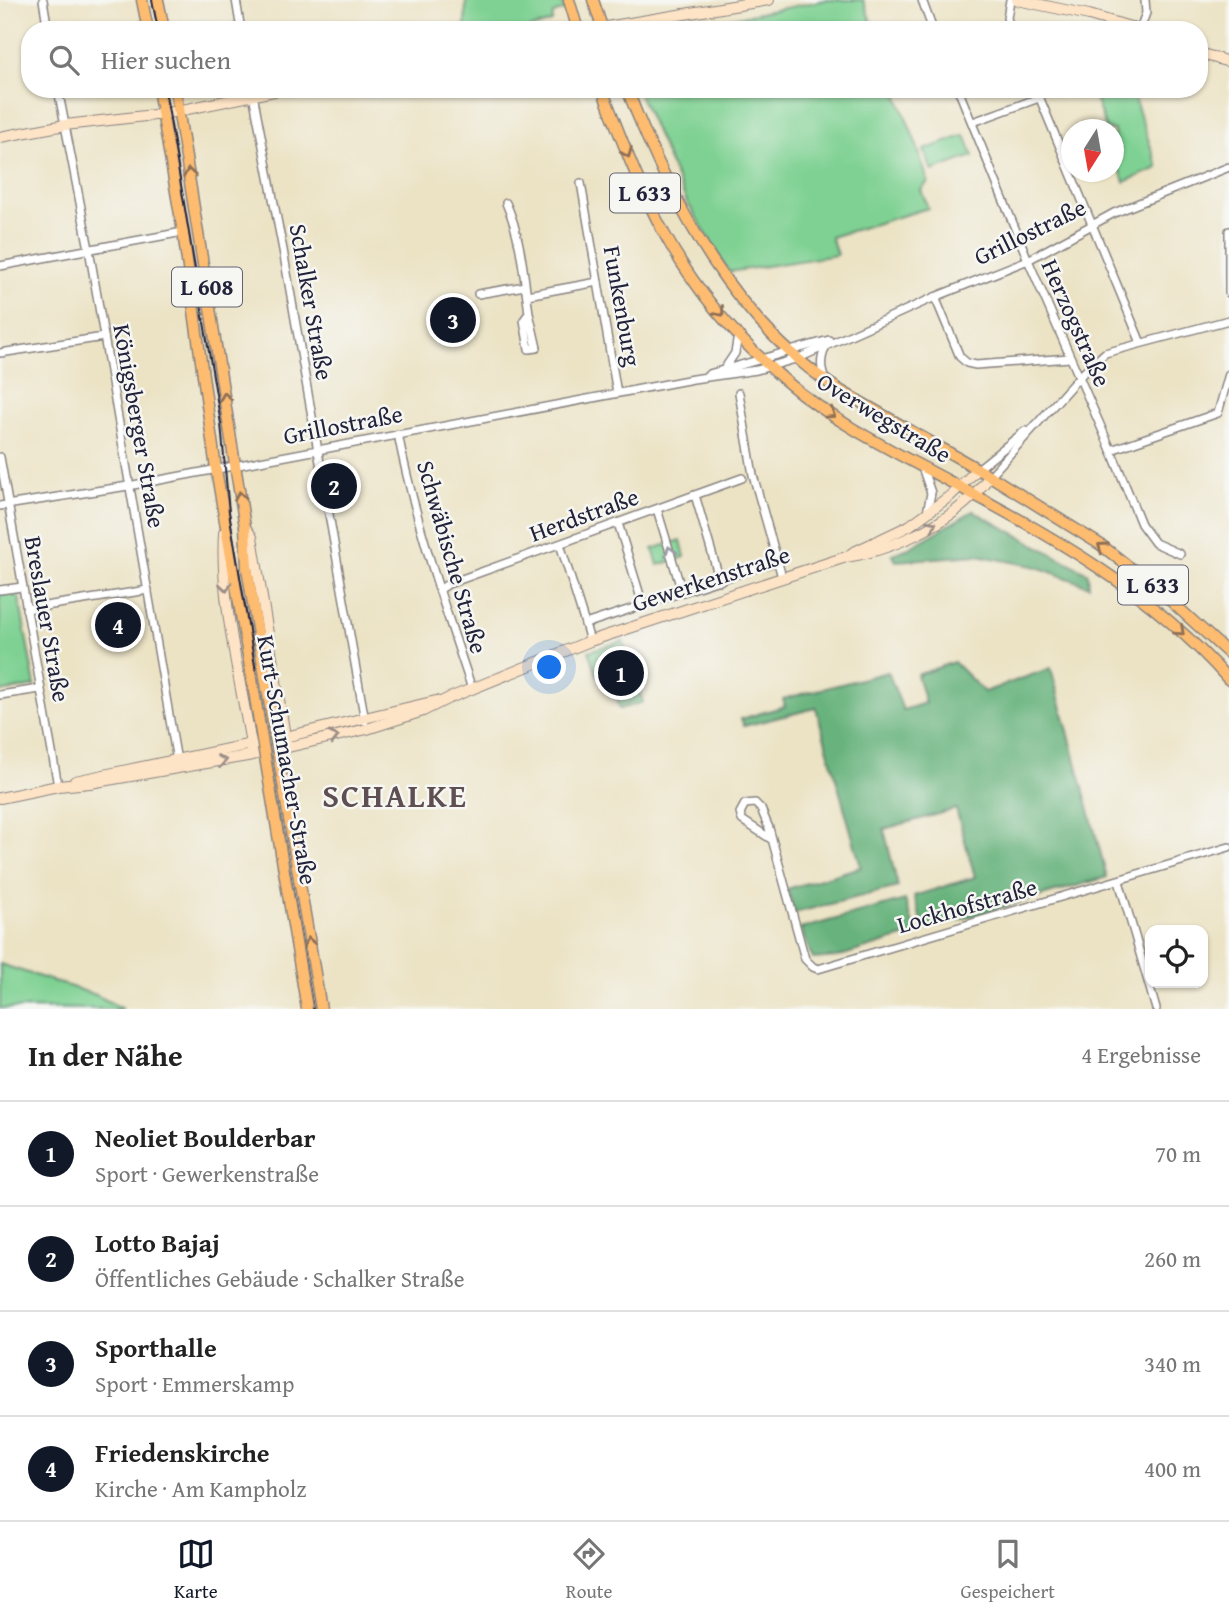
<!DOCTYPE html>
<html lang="de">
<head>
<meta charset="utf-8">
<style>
  :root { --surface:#fff; --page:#f2f2f2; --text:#222; --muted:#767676; --line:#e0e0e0; --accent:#111827 }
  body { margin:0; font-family:"Gentium Book Plus",serif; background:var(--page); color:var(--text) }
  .controls { position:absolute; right:21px; bottom:21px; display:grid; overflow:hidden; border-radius:14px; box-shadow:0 2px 5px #0004 }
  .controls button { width:63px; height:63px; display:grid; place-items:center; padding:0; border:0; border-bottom:2px solid var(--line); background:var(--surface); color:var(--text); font:35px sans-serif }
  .compass { position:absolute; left:1061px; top:119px; width:63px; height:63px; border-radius:50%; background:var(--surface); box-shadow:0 2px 5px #0004; rotate:191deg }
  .you { position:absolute; left:550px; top:668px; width:24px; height:24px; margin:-18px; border:5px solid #fff; border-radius:50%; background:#1a73e8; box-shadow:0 0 0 10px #1a73e833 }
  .badge { display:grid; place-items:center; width:46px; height:46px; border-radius:50%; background:var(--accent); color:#fff; font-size:23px; font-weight:700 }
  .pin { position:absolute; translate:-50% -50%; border:4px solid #fff; box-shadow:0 2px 7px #0006 }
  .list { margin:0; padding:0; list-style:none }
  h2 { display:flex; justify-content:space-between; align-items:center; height:91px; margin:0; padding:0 28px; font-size:30px }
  h2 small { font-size:23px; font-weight:400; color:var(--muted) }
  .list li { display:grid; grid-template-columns:46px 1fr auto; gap:21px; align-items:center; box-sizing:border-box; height:105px; padding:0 28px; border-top:2px solid var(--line) }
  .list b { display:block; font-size:26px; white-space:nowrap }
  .list p { margin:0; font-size:23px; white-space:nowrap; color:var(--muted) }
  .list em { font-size:23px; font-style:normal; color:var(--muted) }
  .icon { flex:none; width:38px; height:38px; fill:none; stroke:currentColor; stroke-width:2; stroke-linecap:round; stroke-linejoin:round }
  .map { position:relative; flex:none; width:1229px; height:1009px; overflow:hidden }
  .search { position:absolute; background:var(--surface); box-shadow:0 2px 5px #0004; left:21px; right:21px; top:21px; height:77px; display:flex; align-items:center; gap:18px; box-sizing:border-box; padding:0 24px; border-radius:28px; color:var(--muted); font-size:26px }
  .sheet { height:511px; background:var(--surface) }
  nav { display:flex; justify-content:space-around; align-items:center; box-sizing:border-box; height:98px; border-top:2px solid var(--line); background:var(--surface); font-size:19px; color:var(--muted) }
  nav a { display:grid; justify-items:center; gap:4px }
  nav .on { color:var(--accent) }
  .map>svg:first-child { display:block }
</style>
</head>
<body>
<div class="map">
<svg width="1229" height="1009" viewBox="0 0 1229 1009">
  <rect width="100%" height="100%" fill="#f6f6f2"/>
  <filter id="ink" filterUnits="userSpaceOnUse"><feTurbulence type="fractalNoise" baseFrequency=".0143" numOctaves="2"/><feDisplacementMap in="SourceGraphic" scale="14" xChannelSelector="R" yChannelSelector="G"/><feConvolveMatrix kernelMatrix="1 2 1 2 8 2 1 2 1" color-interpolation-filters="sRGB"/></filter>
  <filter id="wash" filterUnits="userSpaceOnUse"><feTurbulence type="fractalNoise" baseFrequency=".00686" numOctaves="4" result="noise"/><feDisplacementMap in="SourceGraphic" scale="28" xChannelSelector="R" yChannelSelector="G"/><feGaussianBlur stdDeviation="1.57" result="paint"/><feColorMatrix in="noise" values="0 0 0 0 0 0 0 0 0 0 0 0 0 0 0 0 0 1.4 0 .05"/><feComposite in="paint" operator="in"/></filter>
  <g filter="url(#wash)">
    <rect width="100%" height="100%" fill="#ece3c5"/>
    <g fill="#7fd193" stroke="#507a67" stroke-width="2">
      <path d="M 466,0 L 561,0 L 565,10 L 553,14 L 552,22 L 525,30 L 465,30 Z"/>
      <path d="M 825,0 L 863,0 L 874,30 L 673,30 Z"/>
      <path d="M 637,89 L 895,89 L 917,146 L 928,182 L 921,190 L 928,208 L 831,237 L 837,255 L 729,272 L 687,202 Z"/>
      <path d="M 1092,89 L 1131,89 L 1158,168 L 1124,182 L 1114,152 L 1114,130 L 1106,129 Z"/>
      <path d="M 965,135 L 973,156 L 932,171 L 924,150 Z"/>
      <path d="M 681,540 L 685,557 L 658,565 L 653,549 Z"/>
      <path d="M 18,592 L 35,686 L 0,692 L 0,594 Z"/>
      <path d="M 623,641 L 643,702 L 620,709 L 608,672 L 597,675 L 589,651 Z"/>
      <path d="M 0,964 L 96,995 L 123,1009 L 0,1008 Z"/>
    </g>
    <g fill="#67b37d" stroke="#446a5c" stroke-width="2">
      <path d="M 973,511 L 1088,573 L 1089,586 L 1037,567 L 977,555 L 896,561 L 892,554 L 909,548 Z"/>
      <path d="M 954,662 L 984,692 L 1051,668 L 1107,877 L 924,930 L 914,896 L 975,877 L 956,809 L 884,829 L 898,887 L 794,913 L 787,889 L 861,867 L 816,708 L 744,726 L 741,719 L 785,706 L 783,699 L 888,672 L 903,710 L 925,703 L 917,675 Z"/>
      <path d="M 905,900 L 916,933 L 837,957 L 813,959 L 800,929 Z"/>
    </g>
  </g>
  <g filter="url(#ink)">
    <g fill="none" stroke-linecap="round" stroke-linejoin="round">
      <defs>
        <g id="street">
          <path d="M 43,0 L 48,30"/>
          <path d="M 236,0 L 241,30"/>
          <path d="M 922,0 L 933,30"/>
          <path d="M 1010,0 L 1007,18 L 1011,30"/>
          <path d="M 1140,29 L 1146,13 L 1145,0"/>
          <path d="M 58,89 L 89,249 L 177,761"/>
          <path d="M 252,89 L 283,250 L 365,721"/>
          <path d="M 958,89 L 1028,260 L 1111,450 L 1141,524 L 1155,543 L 1180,554"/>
          <path d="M 1036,89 L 1141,343"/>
          <path d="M 973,122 L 1039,98"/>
          <path d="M 581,183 L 617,393"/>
          <path d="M 506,203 C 521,236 524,277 529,313 L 524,320 L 529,349 L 537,348 L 529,313"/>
          <path d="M 1229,231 L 1229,293"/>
          <path d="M 0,266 L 183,232"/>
          <path d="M 478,294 L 525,286"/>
          <path d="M 527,295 L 598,282"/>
          <path d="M 935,297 L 960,357 L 967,363 L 976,365 L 1070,358"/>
          <path d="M 0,353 L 104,337"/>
          <path d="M 725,368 L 735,353 L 738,335"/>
          <path d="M 709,374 L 829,340"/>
          <path d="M 824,377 C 820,365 821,357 826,346"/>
          <path d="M 739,393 L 753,475 L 782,577"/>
          <path d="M 398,434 C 415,521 444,605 472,689"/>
          <path d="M 1111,450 L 1218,413 L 1229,374"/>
          <path d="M 0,457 L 58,786"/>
          <path d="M 922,467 L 931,493 L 927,513"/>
          <path d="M 978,469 L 1025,431"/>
          <path d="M 990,476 L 1079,377 L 1105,353 L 1229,320"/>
          <path d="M 695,495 L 720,581"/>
          <path d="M 0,506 L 128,486 L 693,379 L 757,370 L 799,358 L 935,297 L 1028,260 L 1114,213 L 1229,167"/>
          <path d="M 657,509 L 682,592"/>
          <path d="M 618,523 L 643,605"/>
          <path d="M 560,544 L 585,624"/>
          <path d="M 0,590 L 22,587"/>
          <path d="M 439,590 L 448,584 L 742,478"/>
          <path d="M 26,609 L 148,590"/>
          <path d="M 590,641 L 585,624 L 777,561"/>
          <path d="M 0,695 L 40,689"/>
          <path d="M 771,839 L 742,820 L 740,813 L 745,804 L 755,803 L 761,809 L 769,828 L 805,959 L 813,967 L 818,969 L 1229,847"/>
          <path d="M 1119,881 L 1156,1009"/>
        </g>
        <g id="secondary">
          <path d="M 1017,0 L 1089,15 L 1141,30"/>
          <path d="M 588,30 L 769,0"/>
          <path d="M 1199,53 L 1229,62"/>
          <path d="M 0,137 L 65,125 L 163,114 L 284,89"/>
          <path d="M 245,527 L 252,537 L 286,742"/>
          <path d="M 224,533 C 220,601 241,682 252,750"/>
          <path d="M 852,553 L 909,526 L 950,496 L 978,469"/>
          <path d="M 75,781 L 285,737 L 436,701"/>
          <path d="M 0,798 L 58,786 L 90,783 L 253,755 L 367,729 L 423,711 L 447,699 L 590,641 L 846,557 C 884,552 934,530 964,504 C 974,496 982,486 990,476"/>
        </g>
        <g id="primary">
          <path d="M 142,0 L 148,30"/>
          <path d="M 158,0 L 164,30"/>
          <path d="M 569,0 L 578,30"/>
          <path d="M 593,0 L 603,30"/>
          <path d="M 158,89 L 183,232 L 216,469 L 251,673"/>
          <path d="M 175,89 L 245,527 L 247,568 L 264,671"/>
          <path d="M 602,89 C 621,138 640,189 665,235 C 695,290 739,341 787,382 C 834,422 891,450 945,479 C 1051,536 1148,588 1229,680"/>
          <path d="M 627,89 C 672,204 734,323 841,391 L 990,476 L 1101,545 L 1160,591 L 1229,654"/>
        </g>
      </defs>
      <use href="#street" stroke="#878280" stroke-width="10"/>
      <use href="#secondary" stroke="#878280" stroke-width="12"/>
      <use href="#primary" stroke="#878280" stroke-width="13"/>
      <use href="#street" stroke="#fff" stroke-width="7"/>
      <use href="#secondary" stroke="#fee4c6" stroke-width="10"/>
      <use href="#primary" stroke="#fdbc70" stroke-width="10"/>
      <g stroke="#22223b" stroke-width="2">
        <path d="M 152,0 L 158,30"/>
        <path d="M 165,89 L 221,424 L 229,512 L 313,1009"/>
      </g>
      <defs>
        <g id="primary-bridge">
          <path d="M 264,671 L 321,1009"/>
          <path d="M 251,673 L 307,1009"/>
        </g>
      </defs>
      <use href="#primary-bridge" stroke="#878280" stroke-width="13" stroke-linecap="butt"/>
      <use href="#primary-bridge" stroke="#fdbc70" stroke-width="10"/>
    </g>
    <defs><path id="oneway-chevron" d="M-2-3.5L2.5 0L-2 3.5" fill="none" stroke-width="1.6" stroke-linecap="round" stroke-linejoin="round" transform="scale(1.75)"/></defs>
    <g stroke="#906f56">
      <use href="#oneway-chevron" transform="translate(627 153) rotate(68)"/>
      <use href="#oneway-chevron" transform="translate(189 173) rotate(-99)"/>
      <use href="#oneway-chevron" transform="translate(720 312) rotate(50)"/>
      <use href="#oneway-chevron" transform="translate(225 397) rotate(-99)"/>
      <use href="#oneway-chevron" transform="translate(831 414) rotate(34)"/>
      <use href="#oneway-chevron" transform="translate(240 496) rotate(-99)"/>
      <use href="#oneway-chevron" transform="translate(1102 547) rotate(-145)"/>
      <use href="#oneway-chevron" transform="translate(1180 631) rotate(42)"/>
      <use href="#oneway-chevron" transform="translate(309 942) rotate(-100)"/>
    </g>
    <g stroke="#9b8d87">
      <use href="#oneway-chevron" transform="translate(932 525) rotate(-28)"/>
      <use href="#oneway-chevron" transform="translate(226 587) rotate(83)"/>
      <use href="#oneway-chevron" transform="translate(334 737) rotate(-14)"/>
      <use href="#oneway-chevron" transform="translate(222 761) rotate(-10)"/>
    </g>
    <use stroke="#9c9ca7" href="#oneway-chevron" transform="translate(670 551) rotate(-107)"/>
  </g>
  <g text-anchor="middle" stroke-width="5" stroke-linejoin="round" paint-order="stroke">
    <g fill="#f6f6f2" stroke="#626272" stroke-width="2">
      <rect x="610" y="173.5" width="70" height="39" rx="5"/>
      <rect x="172" y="267.5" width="70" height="39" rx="5"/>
      <rect x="1118" y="565.5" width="70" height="39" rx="5"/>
    </g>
    <g font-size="23" font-weight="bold" fill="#22223b">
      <text x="645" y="201">L 633</text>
      <text x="207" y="295">L 608</text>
      <text x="1153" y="593">L 633</text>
    </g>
    <g font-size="24" fill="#22223b" stroke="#f6f6f2">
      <text transform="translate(1030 232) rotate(-26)" y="8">Grillostraße</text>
      <text transform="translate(311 302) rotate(80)" y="8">Schalker Straße</text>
      <text transform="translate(622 306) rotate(80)" y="8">Funkenburg</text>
      <text transform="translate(1076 323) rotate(66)" y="8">Herzogstraße</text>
      <text transform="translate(884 418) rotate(31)" y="8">Overwegstraße</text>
      <text transform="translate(343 425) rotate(-11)" y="8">Grillostraße</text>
      <text transform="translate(139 426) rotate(80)" y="8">Königsberger Straße</text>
      <text transform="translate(584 515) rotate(-20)" y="8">Herdstraße</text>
      <text transform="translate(452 557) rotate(74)" y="8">Schwäbische Straße</text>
      <text transform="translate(711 579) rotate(-18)" y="8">Gewerkenstraße</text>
      <text transform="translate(47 619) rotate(80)" y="8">Breslauer Straße</text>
      <text transform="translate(287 760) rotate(80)" y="8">Kurt-Schumacher-Straße</text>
      <text transform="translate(967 906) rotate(-16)" y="8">Lockhofstraße</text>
    </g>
    <g font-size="32" font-weight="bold" letter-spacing="2" fill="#5e4f52" stroke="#f6f6f2">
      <text x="395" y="807">SCHALKE</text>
    </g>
  </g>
</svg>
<div class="controls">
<button><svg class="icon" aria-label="locate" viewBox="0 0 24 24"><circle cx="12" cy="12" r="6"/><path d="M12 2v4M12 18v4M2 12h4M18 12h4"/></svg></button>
</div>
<svg class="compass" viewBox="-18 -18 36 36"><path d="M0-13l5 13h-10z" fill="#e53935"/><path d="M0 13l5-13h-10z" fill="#767676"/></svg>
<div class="you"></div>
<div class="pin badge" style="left:621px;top:673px">1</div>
<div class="pin badge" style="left:334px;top:486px">2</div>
<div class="pin badge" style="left:453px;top:320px">3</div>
<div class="pin badge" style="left:118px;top:625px">4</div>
<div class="search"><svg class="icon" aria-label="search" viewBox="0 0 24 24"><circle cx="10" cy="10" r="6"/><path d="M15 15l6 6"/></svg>Hier suchen</div>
</div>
<section class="sheet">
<h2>In der Nähe<small>4 Ergebnisse</small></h2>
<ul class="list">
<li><span class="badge">1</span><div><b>Neoliet Boulderbar</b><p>Sport · Gewerkenstraße</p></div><em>70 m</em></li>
<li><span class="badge">2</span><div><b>Lotto Bajaj</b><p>Öffentliches Gebäude · Schalker Straße</p></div><em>260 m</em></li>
<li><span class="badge">3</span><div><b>Sporthalle</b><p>Sport · Emmerskamp</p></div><em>340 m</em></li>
<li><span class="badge">4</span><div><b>Friedenskirche</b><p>Kirche · Am Kampholz</p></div><em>400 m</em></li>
</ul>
</section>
<nav>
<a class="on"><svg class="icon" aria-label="map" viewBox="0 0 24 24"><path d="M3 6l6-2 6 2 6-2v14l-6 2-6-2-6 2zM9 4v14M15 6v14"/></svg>Karte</a>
<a><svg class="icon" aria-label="directions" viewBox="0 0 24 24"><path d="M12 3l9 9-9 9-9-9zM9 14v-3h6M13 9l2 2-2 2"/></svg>Route</a>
<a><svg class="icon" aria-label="saved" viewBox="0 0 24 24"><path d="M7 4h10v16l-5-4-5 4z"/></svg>Gespeichert</a>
</nav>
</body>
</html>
